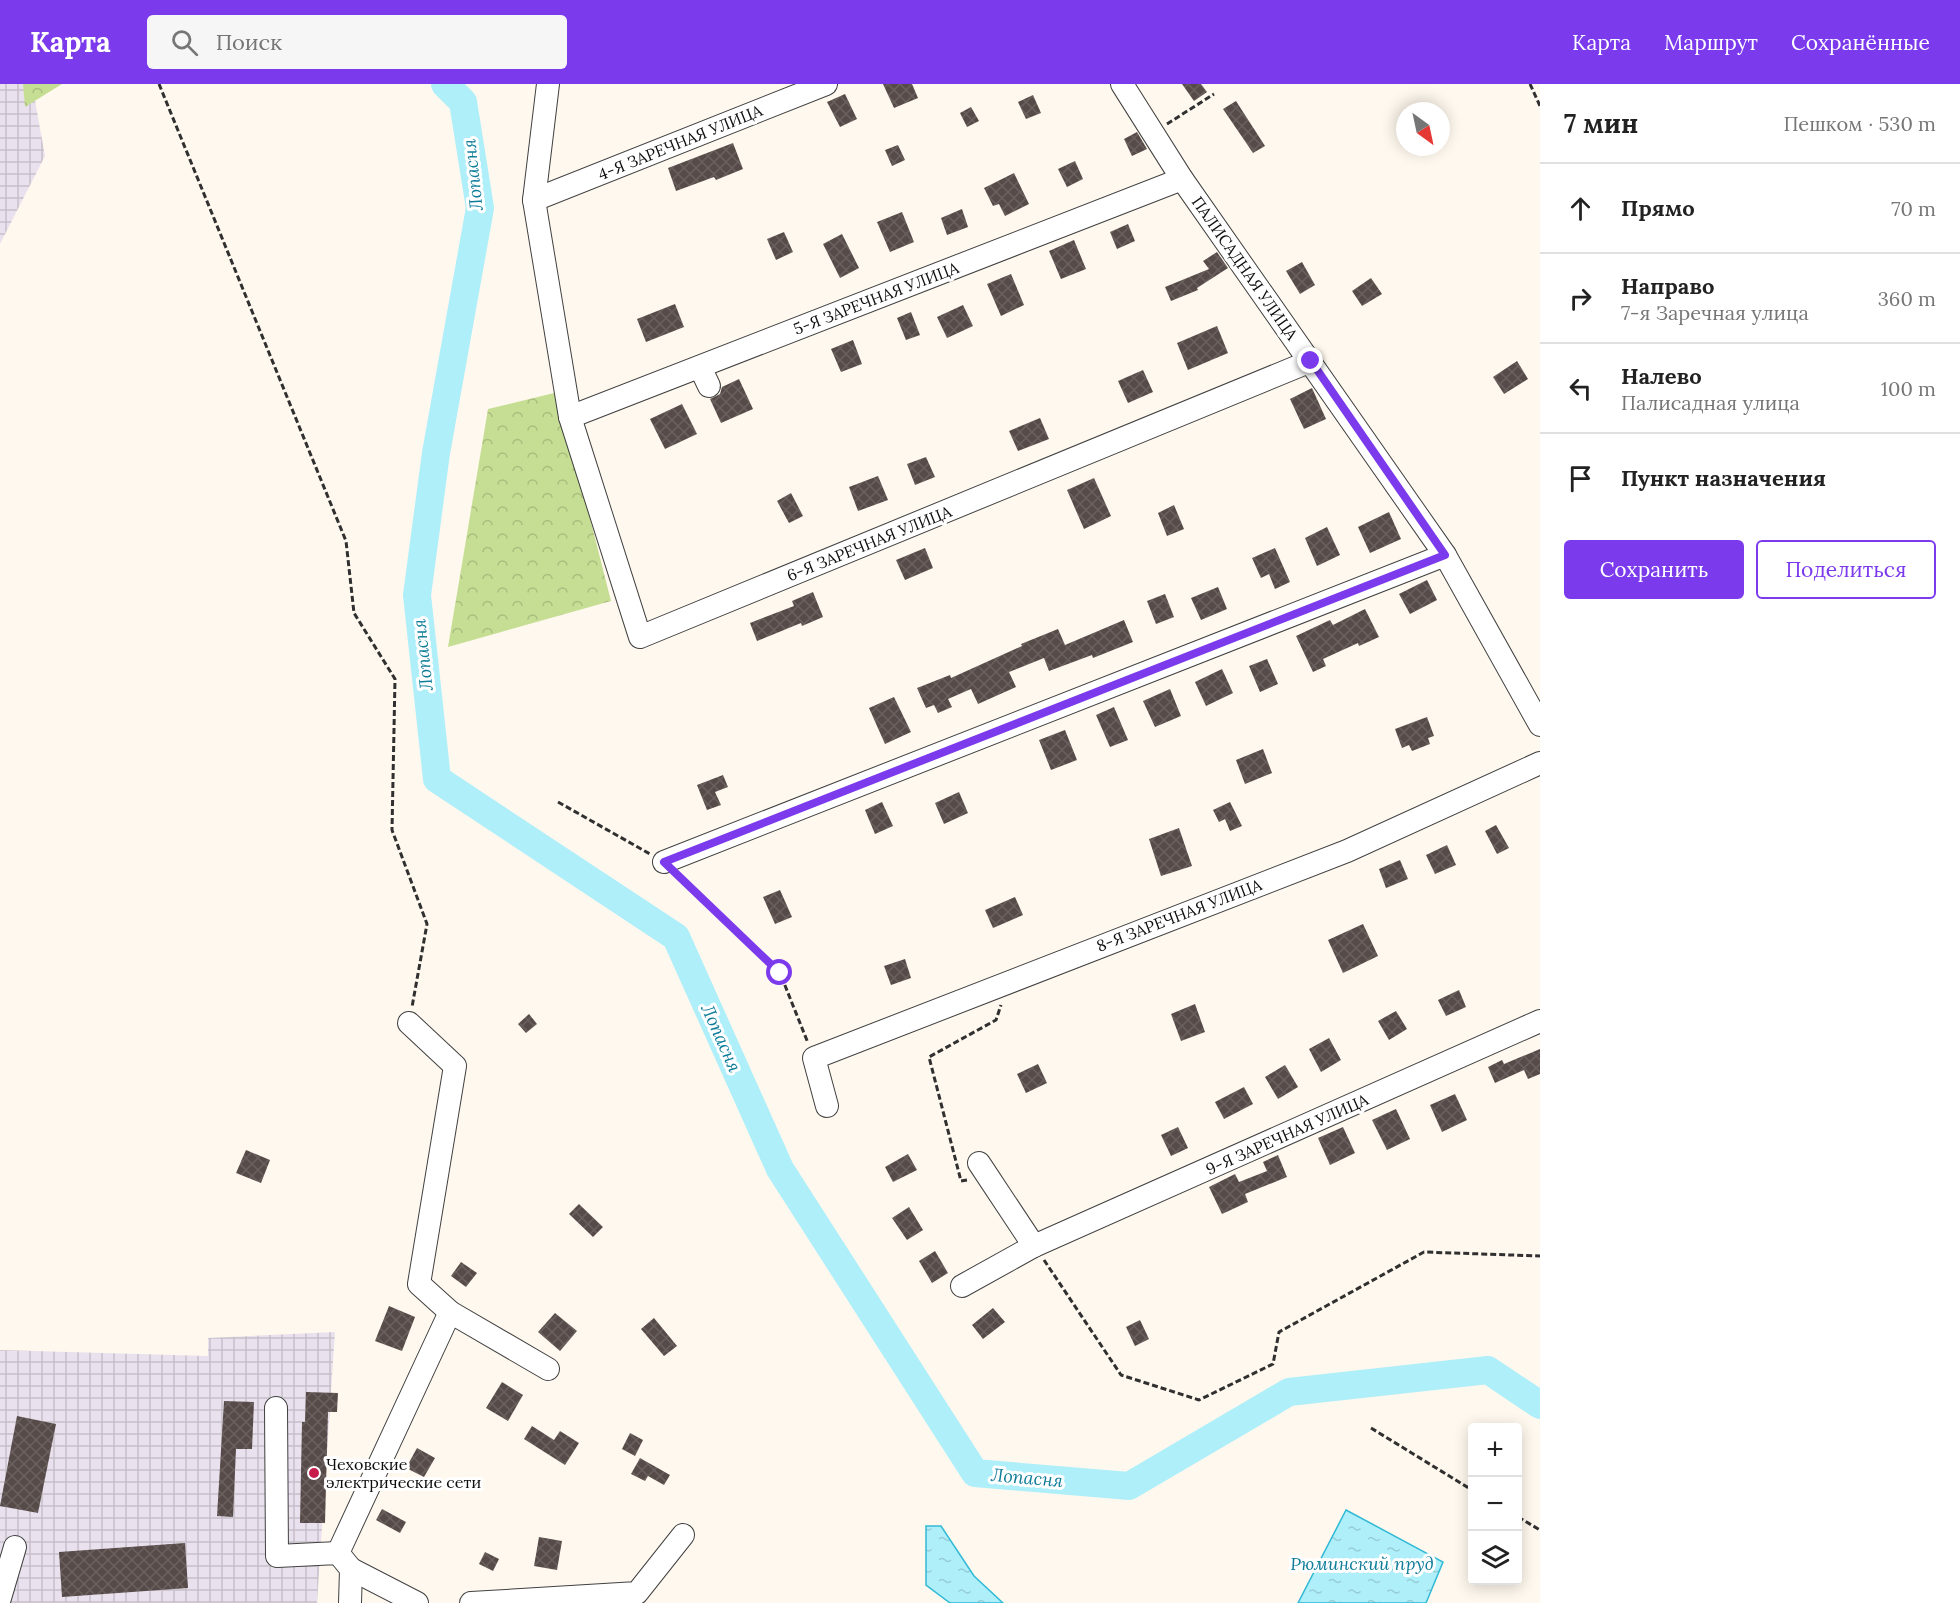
<!DOCTYPE html>
<html lang="ru">
<head>
<meta charset="utf-8">
<style>
  :root { --surface:#fff; --page:#f6f6f6; --text:#222; --muted:#767676; --line:#e0e0e0; --accent:#7c3aed }
  body { margin:0; font-family:Lora,serif; background:var(--page); color:var(--text) }
  .controls { position:absolute; right:18px; bottom:18px; display:grid; overflow:hidden; border-radius:6px; box-shadow:0 3px 15px #0003 }
  .controls button { width:54px; height:54px; display:grid; place-items:center; padding:0; border:0; border-bottom:2px solid var(--line); background:var(--surface); color:var(--text); font:30px sans-serif }
  .compass { position:absolute; left:1396px; top:18px; width:54px; height:54px; border-radius:50%; background:var(--surface); box-shadow:0 3px 15px #0003; rotate:147deg }
  .stop { position:absolute; width:18px; height:18px; margin:-14px; border:4px solid #7c3aed; border-radius:50%; background:#fff }
  .stop.end { background:#7c3aed; border-color:#fff; box-shadow:0 2px 6px #0008 }
  .list { margin:0; padding:0; list-style:none }
  h2 { display:flex; justify-content:space-between; align-items:center; height:78px; margin:0; padding:0 24px; font-size:26px }
  h2 small { font-size:20px; font-weight:400; color:var(--muted) }
  .list li { display:grid; grid-template-columns:39px 1fr auto; gap:18px; align-items:center; box-sizing:border-box; height:90px; padding:0 24px; border-top:2px solid var(--line) }
  .list b { display:block; font-size:22px; white-space:nowrap }
  .list p { margin:0; font-size:20px; white-space:nowrap; color:var(--muted) }
  .list em { font-size:20px; font-style:normal; color:var(--muted) }
  .actions { display:flex; gap:12px; padding:18px 24px }
  .actions a { flex:1; padding:14px 0; border:2px solid var(--accent); border-radius:6px; text-align:center; font-size:21px; color:var(--accent) }
  .actions .main { background:var(--accent); color:#fff }
  .icon { flex:none; width:33px; height:33px; fill:none; stroke:currentColor; stroke-width:2; stroke-linecap:round; stroke-linejoin:round }
  .map { position:relative; flex:none; width:1540px; height:1519px; overflow:hidden }
  header { display:flex; align-items:center; gap:36px; box-sizing:border-box; height:84px; padding:0 30px; background:var(--accent); color:#fff }
  header strong { font-size:28px }
  nav { display:flex; gap:33px; margin-inline-start:auto; font-size:21px }
  .search { width:420px; height:54px; background:var(--page); display:flex; align-items:center; gap:15px; box-sizing:border-box; padding:0 21px; border-radius:6px; color:var(--muted); font-size:22px }
  main { display:flex }
  aside { flex:1; background:var(--surface) }
  .map>svg:first-child { display:block }
</style>
</head>
<body>
<header>
<strong>Карта</strong>
<div class="search"><svg class="icon" aria-label="search" viewBox="0 0 24 24"><circle cx="10" cy="10" r="6"/><path d="M15 15l6 6"/></svg>Поиск</div>
<nav><a>Карта</a><a>Маршрут</a><a>Сохранённые</a></nav>
</header>
<main>
<div class="map">
<svg width="1540" height="1519" viewBox="0 0 1540 1519">
  <defs>
    <pattern id="industrial-grid" width="8" height="8" patternUnits="userSpaceOnUse" patternTransform="scale(1.5)"><rect width="8" height="8" fill="#e9e1ed"/><path d="M0 4h8M4 0v8" fill="none" stroke="#c7c0ca"/></pattern>
    <pattern id="forest-crowns" width="20" height="18" patternUnits="userSpaceOnUse" patternTransform="scale(1.5)"><rect width="20" height="18" fill="#c6de93"/><path d="M2 6a3 3 0 1 1 6 0M12 15a3 3 0 1 1 6 0" fill="none" stroke="#a9bd7e"/></pattern>
    <pattern id="water-ripples" width="26" height="14" patternUnits="userSpaceOnUse" patternTransform="scale(1.5)"><rect width="26" height="14" fill="#afeffa"/><path d="M2 4q2-2 4 0t4 0M15 11q2-2 4 0t4 0" fill="none" stroke="#95ccd5"/></pattern>
    <pattern id="building-cross-hatch" width="8" height="8" patternUnits="userSpaceOnUse" patternTransform="scale(1.5)"><rect width="8" height="8" fill="#574b49"/><path d="M0 0l8 8M0 8l8-8" fill="none" stroke="#6a615f"/></pattern>
  </defs>
  <rect width="100%" height="100%" fill="#fff8ee"/>
  <g fill="url(#industrial-grid)">
    <path d="M 0,0 L 32,0 L 45,72 L 0,160 Z"/>
    <path d="M 335,1248 L 317,1519 L 0,1519 L 0,1266 L 208,1272 L 208,1254 Z"/>
  </g>
  <g fill="url(#forest-crowns)">
    <path d="M 23,0 L 62,0 L 25,23 Z"/>
    <path d="M 558,308 L 611,517 L 448,563 L 488,325 Z"/>
  </g>
  <g fill="url(#water-ripples)" stroke="#31bad6" stroke-width="1.5">
    <path d="M 1346,1426 L 1443,1478 L 1426,1519 L 1298,1519 Z"/>
    <path d="M 926,1442 L 941,1442 L 974,1492 L 1003,1519 L 950,1519 L 926,1501 Z"/>
  </g>
  <g fill="none" stroke-linecap="round" stroke-linejoin="round">
    <path stroke="#afeffa" stroke-width="28" d="M 445,0 L 463,18 L 480,124 L 436,369 L 417,511 L 437,695 L 676,853 L 780,1085 L 975,1389 L 1129,1402 L 1289,1308 L 1488,1286 L 1540,1321"/>
  </g>
  <g fill="url(#building-cross-hatch)">
    <path d="M 883,0 L 912,0 L 918,14 L 894,24 Z"/>
    <path d="M 1182,0 L 1201,0 L 1207,8 L 1194,17 Z"/>
    <path d="M 845,10 L 857,35 L 840,43 L 827,18 Z"/>
    <path d="M 1033,11 L 1041,29 L 1026,35 L 1018,18 Z"/>
    <path d="M 1236,17 L 1265,62 L 1253,69 L 1223,25 Z"/>
    <path d="M 971,23 L 979,37 L 967,43 L 960,29 Z"/>
    <path d="M 1137,48 L 1147,65 L 1132,72 L 1124,55 Z"/>
    <path d="M 733,59 L 743,85 L 716,96 L 714,93 L 676,107 L 668,84 Z"/>
    <path d="M 898,61 L 905,76 L 892,82 L 885,66 Z"/>
    <path d="M 1075,77 L 1083,95 L 1067,103 L 1058,85 Z"/>
    <path d="M 1014,89 L 1029,120 L 1005,132 L 999,120 L 993,122 L 984,104 Z"/>
    <path d="M 962,125 L 968,143 L 947,151 L 941,134 Z"/>
    <path d="M 902,128 L 914,158 L 890,168 L 877,138 Z"/>
    <path d="M 1128,140 L 1135,157 L 1117,165 L 1110,148 Z"/>
    <path d="M 784,148 L 793,168 L 776,176 L 767,155 Z"/>
    <path d="M 842,150 L 859,184 L 840,194 L 823,160 Z"/>
    <path d="M 1074,156 L 1086,185 L 1061,195 L 1049,167 Z"/>
    <path d="M 1217,168 L 1228,184 L 1197,204 L 1198,206 L 1171,217 L 1165,203 L 1209,185 L 1203,177 Z"/>
    <path d="M 1302,178 L 1315,201 L 1300,210 L 1286,187 Z"/>
    <path d="M 1011,190 L 1024,221 L 1001,232 L 987,200 Z"/>
    <path d="M 1371,194 L 1382,210 L 1362,222 L 1352,207 Z"/>
    <path d="M 675,220 L 684,243 L 646,258 L 637,235 Z"/>
    <path d="M 963,221 L 973,242 L 947,254 L 937,233 Z"/>
    <path d="M 911,228 L 920,251 L 906,256 L 897,234 Z"/>
    <path d="M 1217,242 L 1228,269 L 1188,286 L 1177,259 Z"/>
    <path d="M 853,256 L 862,280 L 841,288 L 831,265 Z"/>
    <path d="M 1517,277 L 1528,295 L 1504,310 L 1493,293 Z"/>
    <path d="M 1143,286 L 1153,308 L 1128,319 L 1118,297 Z"/>
    <path d="M 739,295 L 753,325 L 721,339 L 710,315 L 720,310 L 722,303 Z"/>
    <path d="M 1312,304 L 1326,335 L 1304,345 L 1290,315 Z"/>
    <path d="M 682,320 L 697,350 L 665,365 L 650,335 Z"/>
    <path d="M 1040,334 L 1049,355 L 1018,367 L 1009,347 Z"/>
    <path d="M 926,373 L 935,393 L 915,401 L 907,380 Z"/>
    <path d="M 878,392 L 888,416 L 858,427 L 849,403 Z"/>
    <path d="M 1094,394 L 1111,432 L 1084,445 L 1067,406 Z"/>
    <path d="M 791,409 L 803,432 L 789,439 L 777,417 Z"/>
    <path d="M 1174,421 L 1184,445 L 1167,452 L 1158,429 Z"/>
    <path d="M 1389,428 L 1401,455 L 1370,469 L 1358,443 Z"/>
    <path d="M 1327,443 L 1340,471 L 1317,482 L 1305,454 Z"/>
    <path d="M 925,464 L 933,484 L 905,496 L 896,476 Z"/>
    <path d="M 1275,464 L 1290,498 L 1275,505 L 1269,490 L 1261,494 L 1252,474 Z"/>
    <path d="M 1427,496 L 1437,516 L 1410,530 L 1399,510 Z"/>
    <path d="M 1218,503 L 1227,525 L 1201,536 L 1191,514 Z"/>
    <path d="M 813,508 L 823,533 L 802,542 L 801,539 L 757,557 L 750,539 L 794,522 L 792,517 Z"/>
    <path d="M 1165,510 L 1174,533 L 1156,540 L 1147,517 Z"/>
    <path d="M 1365,525 L 1379,553 L 1359,562 L 1358,559 L 1323,575 L 1326,582 L 1313,588 L 1296,552 L 1330,536 L 1333,541 Z"/>
    <path d="M 1124,536 L 1133,558 L 1093,574 L 1092,571 L 1049,587 L 1044,574 L 1009,588 L 1016,603 L 978,620 L 971,605 L 948,615 L 952,623 L 938,629 L 934,621 L 926,624 L 917,604 L 950,591 L 951,594 L 1022,562 L 1021,560 L 1058,545 L 1065,561 Z"/>
    <path d="M 1267,575 L 1278,600 L 1260,608 L 1249,582 Z"/>
    <path d="M 1222,585 L 1233,609 L 1206,622 L 1195,598 Z"/>
    <path d="M 1170,605 L 1181,632 L 1155,643 L 1143,617 Z"/>
    <path d="M 894,613 L 911,648 L 885,660 L 869,624 Z"/>
    <path d="M 1114,623 L 1128,656 L 1110,663 L 1096,631 Z"/>
    <path d="M 1427,633 L 1434,652 L 1428,654 L 1430,660 L 1412,667 L 1409,661 L 1402,664 L 1395,645 Z"/>
    <path d="M 1065,646 L 1077,676 L 1051,686 L 1039,656 Z"/>
    <path d="M 1263,665 L 1272,689 L 1245,700 L 1236,676 Z"/>
    <path d="M 723,691 L 728,703 L 715,708 L 721,721 L 707,726 L 697,701 Z"/>
    <path d="M 959,708 L 968,729 L 944,740 L 935,719 Z"/>
    <path d="M 882,718 L 893,742 L 875,750 L 865,726 Z"/>
    <path d="M 1230,718 L 1242,742 L 1230,747 L 1225,735 L 1219,738 L 1213,726 Z"/>
    <path d="M 1496,741 L 1509,764 L 1497,770 L 1485,747 Z"/>
    <path d="M 1179,744 L 1192,782 L 1161,792 L 1149,755 Z"/>
    <path d="M 1447,761 L 1456,781 L 1435,790 L 1426,771 Z"/>
    <path d="M 1400,776 L 1408,795 L 1386,804 L 1379,785 Z"/>
    <path d="M 780,806 L 792,833 L 775,840 L 763,813 Z"/>
    <path d="M 1015,813 L 1023,831 L 993,844 L 985,826 Z"/>
    <path d="M 1363,840 L 1378,872 L 1343,889 L 1328,856 Z"/>
    <path d="M 905,875 L 911,894 L 891,901 L 884,882 Z"/>
    <path d="M 1459,906 L 1466,923 L 1446,932 L 1438,916 Z"/>
    <path d="M 1195,920 L 1205,948 L 1181,957 L 1171,930 Z"/>
    <path d="M 1396,927 L 1407,945 L 1389,956 L 1378,937 Z"/>
    <path d="M 529,930 L 537,940 L 526,949 L 518,940 Z"/>
    <path d="M 1329,954 L 1341,976 L 1321,988 L 1309,965 Z"/>
    <path d="M 1540,965 L 1540,990 L 1528,995 L 1524,986 L 1495,999 L 1488,983 L 1502,976 L 1504,980 Z"/>
    <path d="M 1038,980 L 1047,999 L 1026,1009 L 1017,990 Z"/>
    <path d="M 1285,981 L 1298,1003 L 1278,1015 L 1265,993 Z"/>
    <path d="M 1244,1003 L 1253,1020 L 1224,1035 L 1215,1018 Z"/>
    <path d="M 1455,1010 L 1467,1036 L 1442,1048 L 1430,1021 Z"/>
    <path d="M 1396,1025 L 1410,1055 L 1387,1066 L 1372,1036 Z"/>
    <path d="M 1178,1043 L 1188,1064 L 1171,1072 L 1161,1051 Z"/>
    <path d="M 1343,1043 L 1355,1069 L 1330,1081 L 1318,1054 Z"/>
    <path d="M 246,1066 L 270,1076 L 261,1099 L 236,1089 Z"/>
    <path d="M 908,1070 L 917,1086 L 893,1098 L 885,1083 Z"/>
    <path d="M 1278,1071 L 1287,1093 L 1245,1110 L 1248,1118 L 1222,1130 L 1209,1103 L 1235,1090 L 1239,1098 L 1267,1087 L 1263,1078 Z"/>
    <path d="M 579,1120 L 603,1143 L 593,1153 L 569,1130 Z"/>
    <path d="M 909,1123 L 923,1146 L 907,1156 L 892,1134 Z"/>
    <path d="M 935,1167 L 948,1189 L 932,1199 L 919,1177 Z"/>
    <path d="M 461,1178 L 477,1189 L 466,1203 L 451,1192 Z"/>
    <path d="M 389,1222 L 415,1233 L 402,1267 L 375,1257 Z"/>
    <path d="M 993,1224 L 1005,1238 L 983,1255 L 972,1241 Z"/>
    <path d="M 555,1229 L 577,1247 L 560,1267 L 538,1248 Z"/>
    <path d="M 654,1234 L 677,1262 L 664,1272 L 641,1245 Z"/>
    <path d="M 1140,1236 L 1149,1255 L 1135,1262 L 1126,1243 Z"/>
    <path d="M 502,1298 L 523,1311 L 508,1337 L 486,1324 Z"/>
    <path d="M 306,1308 L 338,1309 L 337,1328 L 328,1328 L 325,1439 L 300,1439 L 302,1338 L 305,1338 Z"/>
    <path d="M 224,1317 L 254,1318 L 252,1365 L 236,1365 L 233,1433 L 217,1432 Z"/>
    <path d="M 17,1332 L 56,1340 L 38,1429 L 0,1422 Z"/>
    <path d="M 532,1342 L 554,1356 L 560,1347 L 579,1359 L 565,1381 L 524,1355 Z"/>
    <path d="M 630,1349 L 643,1356 L 635,1372 L 622,1365 Z"/>
    <path d="M 417,1364 L 435,1374 L 424,1393 L 406,1384 Z"/>
    <path d="M 640,1374 L 670,1391 L 664,1401 L 648,1392 L 645,1397 L 631,1390 Z"/>
    <path d="M 382,1425 L 406,1438 L 400,1449 L 376,1436 Z"/>
    <path d="M 539,1453 L 562,1457 L 557,1486 L 534,1482 Z"/>
    <path d="M 185,1459 L 188,1504 L 62,1513 L 59,1468 Z"/>
    <path d="M 485,1468 L 499,1475 L 493,1487 L 479,1480 Z"/>
  </g>
  <g fill="none" stroke-linecap="round" stroke-linejoin="round">
    <defs>
      <g id="minor">
        <path d="M 548,0 L 534,116 L 570,333 L 640,553 L 1311,277"/>
        <path d="M 1122,0 L 1182,95 L 1445,471 L 1540,641"/>
        <path d="M 534,116 L 826,0"/>
        <path d="M 700,283 L 709,302"/>
        <path d="M 570,333 L 1182,95"/>
        <path d="M 664,778 L 1445,471"/>
        <path d="M 409,939 L 455,982 L 419,1200 L 450,1228"/>
        <path d="M 827,1022 L 814,974 L 1347,767 L 1540,679"/>
        <path d="M 979,1079 L 1034,1162"/>
        <path d="M 962,1202 L 1034,1162 L 1540,937"/>
        <path d="M 276,1324 L 277,1472 L 338,1469 L 351,1485 L 350,1519"/>
        <path d="M 338,1469 L 450,1228 L 548,1285"/>
        <path d="M 351,1485 L 417,1519"/>
        <path d="M 0,1514 L 15,1463"/>
        <path d="M 471,1519 L 637,1509 L 683,1451"/>
      </g>
    </defs>
    <use href="#minor" stroke="#414141" stroke-width="24"/>
    <g stroke="#303030" stroke-width="3" stroke-dasharray="6 3" stroke-linecap="butt">
      <path d="M 159,0 L 346,457 L 354,529 L 395,595 L 392,746 L 427,840 L 412,923"/>
      <path d="M 1530,0 L 1540,22"/>
      <path d="M 1167,40 L 1214,10"/>
      <path d="M 558,718 L 650,770"/>
      <path d="M 679,792 L 780,889 L 808,959"/>
      <path d="M 967,1096 L 961,1097 L 929,973 L 996,936 L 1001,921"/>
      <path d="M 1044,1176 L 1121,1291 L 1199,1316 L 1273,1280 L 1279,1248 L 1424,1168 L 1540,1172"/>
      <path d="M 1371,1344 L 1472,1406"/>
      <path d="M 1518,1433 L 1540,1446"/>
    </g>
    <use href="#minor" stroke="#fff" stroke-width="22"/>
  </g>
  <g fill="none" stroke-linecap="round" stroke-linejoin="round">
    <path stroke="#7c3aed" stroke-width="8" d="M 780,889 L 664,778 L 1445,471 L 1311,277"/>
  </g>
  <circle fill="#c71c4b" stroke="#fff" stroke-width="2" cx="314" cy="1389" r="6"/>
  <g text-anchor="middle" stroke-width="6" stroke-linejoin="round" paint-order="stroke">
    <g font-size="16" fill="#0e0e0e" stroke="#fff">
      <text transform="translate(680 58) rotate(-22)" y="6">4-Я ЗАРЕЧНАЯ УЛИЦА</text>
      <text transform="translate(1245 184) rotate(55)" y="6">ПАЛИСАДНАЯ УЛИЦА</text>
      <text transform="translate(876 214) rotate(-21)" y="6">5-Я ЗАРЕЧНАЯ УЛИЦА</text>
      <text transform="translate(869 459) rotate(-22)" y="6">6-Я ЗАРЕЧНАЯ УЛИЦА</text>
      <text transform="translate(1179 831) rotate(-21)" y="6">8-Я ЗАРЕЧНАЯ УЛИЦА</text>
      <text transform="translate(1287 1050) rotate(-24)" y="6">9-Я ЗАРЕЧНАЯ УЛИЦА</text>
    </g>
    <g font-size="16" fill="#0e0e0e" stroke="#fff" text-anchor="start">
      <text x="326" y="1386">Чеховские<tspan x="326" dy="18">электрические сети</tspan></text>
    </g>
    <g font-size="18" font-style="italic" fill="#0e7c99" stroke="#fff">
      <text transform="translate(473 91) rotate(-96)" y="6">Лопасня</text>
      <text transform="translate(423 571) rotate(-96)" y="6">Лопасня</text>
      <text transform="translate(721 954) rotate(66)" y="6">Лопасня</text>
      <text transform="translate(1027 1394) rotate(5)" y="6">Лопасня</text>
      <text x="1362" y="1486">Рюминский пруд</text>
    </g>
  </g>
</svg>
<div class="controls">
<button>+</button>
<button>−</button>
<button><svg class="icon" aria-label="layers" viewBox="0 0 24 24"><path d="M12 4l9 5-9 5-9-5zM3 14l9 5 9-5"/></svg></button>
</div>
<svg class="compass" viewBox="-18 -18 36 36"><path d="M0-13l5 13h-10z" fill="#e53935"/><path d="M0 13l5-13h-10z" fill="#767676"/></svg>
<div class="stop" style="left:780px;top:889px"></div>
<div class="stop end" style="left:1311px;top:277px"></div>
</div>
<aside>
<h2>7 мин<small>Пешком · 530 m</small></h2>
<ul class="list">
<li><svg class="icon" aria-label="ahead" viewBox="0 0 24 24"><path d="M12 20V5M6 11l6-6 6 6"/></svg><div><b>Прямо</b></div><em>70 m</em></li>
<li><svg class="icon" aria-label="right" viewBox="0 0 24 24"><path d="M7 20v-9h11M14 6l5 5-5 5"/></svg><div><b>Направо</b><p>7-я Заречная улица</p></div><em>360 m</em></li>
<li><svg class="icon" aria-label="left" viewBox="0 0 24 24"><path d="M17 20v-9H6M10 6l-5 5 5 5"/></svg><div><b>Налево</b><p>Палисадная улица</p></div><em>100 m</em></li>
<li><svg class="icon" aria-label="arrive" viewBox="0 0 24 24"><path d="M6 21V4h12l-3 4 3 4H6"/></svg><div><b>Пункт назначения</b></div></li>
</ul>
<div class="actions"><a class="main">Сохранить</a><a>Поделиться</a></div>
</aside>
</main>
</body>
</html>
